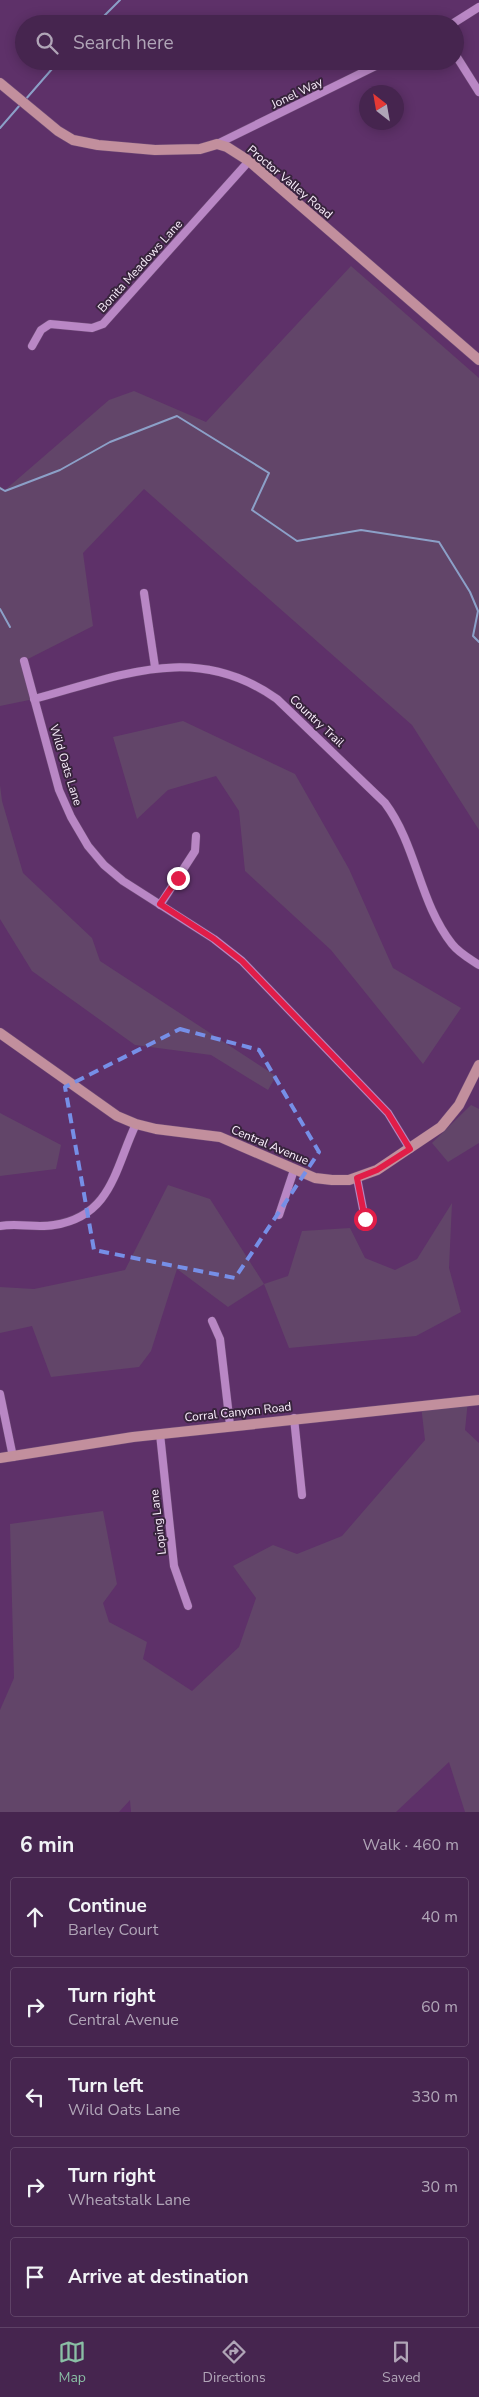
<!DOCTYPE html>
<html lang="en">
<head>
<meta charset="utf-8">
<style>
  :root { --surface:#46254f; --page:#503159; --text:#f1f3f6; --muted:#b0a5b7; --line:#5e4266; --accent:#8abfa5 }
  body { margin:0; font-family:"Nunito Sans",sans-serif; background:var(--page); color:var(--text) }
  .compass { position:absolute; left:359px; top:85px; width:45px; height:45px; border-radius:50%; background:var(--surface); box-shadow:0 2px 12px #0003; rotate:329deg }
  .stop { position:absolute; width:15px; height:15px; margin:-11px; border:4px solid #e11d48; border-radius:50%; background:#fff }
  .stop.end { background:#e11d48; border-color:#fff; box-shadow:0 1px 5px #0008 }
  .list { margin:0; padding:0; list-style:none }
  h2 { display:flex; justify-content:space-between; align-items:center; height:65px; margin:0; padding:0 20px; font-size:21px }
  h2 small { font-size:16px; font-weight:400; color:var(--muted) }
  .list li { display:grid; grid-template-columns:32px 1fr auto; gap:15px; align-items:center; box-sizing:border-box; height:80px; margin:0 10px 10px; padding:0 10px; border:1px solid var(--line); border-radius:5px }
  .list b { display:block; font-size:19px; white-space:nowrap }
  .list p { margin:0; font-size:16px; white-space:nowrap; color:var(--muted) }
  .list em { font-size:16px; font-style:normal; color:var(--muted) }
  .icon { flex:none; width:28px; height:28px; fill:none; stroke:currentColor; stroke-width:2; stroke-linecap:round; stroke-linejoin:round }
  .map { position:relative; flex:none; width:479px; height:1812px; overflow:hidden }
  .search { position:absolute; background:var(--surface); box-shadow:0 2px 12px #0003; left:15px; right:15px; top:15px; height:55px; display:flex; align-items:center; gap:12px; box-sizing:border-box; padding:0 18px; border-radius:28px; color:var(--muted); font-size:19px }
  .sheet { height:515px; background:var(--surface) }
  nav { display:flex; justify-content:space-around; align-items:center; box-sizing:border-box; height:70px; border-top:1px solid var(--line); background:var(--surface); font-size:14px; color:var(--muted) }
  nav a { display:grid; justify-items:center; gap:2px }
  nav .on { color:var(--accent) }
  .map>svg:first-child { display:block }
</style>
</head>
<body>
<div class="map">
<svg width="479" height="1812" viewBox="0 0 479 1812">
  <rect width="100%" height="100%" fill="#5e3169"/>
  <g fill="#624569">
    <path d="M 351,266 L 479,378 L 479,830 L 412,725 L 144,489 L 83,553 L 93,626 L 24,661 L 34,699 L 0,706 L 0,486 L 5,490 L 109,400 L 134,391 L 206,422 Z"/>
    <path d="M 183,721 L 295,774 L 349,869 L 393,968 L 461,1008 L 423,1064 L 331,950 L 245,871 L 239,811 L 216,776 L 168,790 L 137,819 L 113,737 Z"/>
    <path d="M 0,785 L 2,801 L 23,873 L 92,938 L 100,961 L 276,1076 L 268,1090 L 211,1055 L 135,1045 L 32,971 L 0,919 Z"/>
    <path d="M 471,1105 L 479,1109 L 479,1143 L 448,1162 L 432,1143 Z"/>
    <path d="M 0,1113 L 61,1145 L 56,1169 L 0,1176 Z"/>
    <path d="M 168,1185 L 210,1199 L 264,1284 L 288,1276 L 302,1231 L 350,1228 L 365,1258 L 395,1270 L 417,1259 L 452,1203 L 449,1268 L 461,1312 L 416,1336 L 289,1348 L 264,1284 L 228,1307 L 177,1269 L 151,1351 L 139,1367 L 51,1377 L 32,1326 L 0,1333 L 0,1287 L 34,1289 L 125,1270 Z"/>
    <path d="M 468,1400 L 465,1430 L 479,1443 L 479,1812 L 465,1812 L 449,1762 L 396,1812 L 131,1812 L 130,1800 L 119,1812 L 0,1812 L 0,1710 L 14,1678 L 10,1524 L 103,1511 L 117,1584 L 103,1603 L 109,1622 L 147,1642 L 143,1659 L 192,1691 L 239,1647 L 256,1598 L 233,1566 L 273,1545 L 297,1554 L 342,1536 L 425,1440 L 421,1405 Z"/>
  </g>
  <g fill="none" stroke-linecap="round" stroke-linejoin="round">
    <g stroke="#8ca0c8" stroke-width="2">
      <path d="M 96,24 L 120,0"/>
      <path d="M 25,100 L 59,61"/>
      <path d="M 0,128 L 20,105"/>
      <path d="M 0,488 L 5,491 L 60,470 L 110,442 L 177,416 L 269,473 L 252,510 L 297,541 L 361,530 L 439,542 L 470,592 L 478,611 L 473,636 L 479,642"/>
      <path d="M 0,609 L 10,627"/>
    </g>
    <defs>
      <g id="street">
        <path d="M 452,24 L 479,7"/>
        <path d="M 455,54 L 479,92"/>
        <path d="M 217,144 L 386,61"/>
        <path d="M 32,346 L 41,330 L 50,324 L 92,328 L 103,324 L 249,161"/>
        <path d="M 144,593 L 155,667"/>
        <path d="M 24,661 L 59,790 L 71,817 L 88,846 L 104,865 L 123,881 L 214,939 L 242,961 L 388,1113 L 410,1149"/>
        <path d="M 34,699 C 121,676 195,641 277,699 L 385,803 C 417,846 419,902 452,944 C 459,953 470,959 479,965"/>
        <path d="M 160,905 L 195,851 L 196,836"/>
        <path d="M 357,1178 L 365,1219"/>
        <path d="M 279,1215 L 294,1170"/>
        <path d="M 0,1226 C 18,1223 36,1228 54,1225 C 112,1216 115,1168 136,1124"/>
        <path d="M 212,1321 L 220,1339 L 230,1425"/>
        <path d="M 0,1394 L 13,1457"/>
        <path d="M 294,1418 L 302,1495"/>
        <path d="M 160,1434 L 174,1566 L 188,1606"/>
      </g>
      <g id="secondary">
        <path d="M 0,83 L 58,131 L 73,140 L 98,145 L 155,150 L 200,149 L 217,144 L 227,147 L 249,161 L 479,360"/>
        <path d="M 0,1033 L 117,1116 L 136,1124 L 156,1129 L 220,1137 L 315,1178 L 332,1180 L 349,1180 L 377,1170 L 441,1127 L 459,1105 L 479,1065"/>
        <path d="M 0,1458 L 133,1437 L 479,1400"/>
      </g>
    </defs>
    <use href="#street" stroke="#6e4a76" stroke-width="9"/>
    <use href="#secondary" stroke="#6e4a76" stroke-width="11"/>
    <use href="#street" stroke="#b987c5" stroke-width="8"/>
    <use href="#secondary" stroke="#c28f9d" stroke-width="10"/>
  </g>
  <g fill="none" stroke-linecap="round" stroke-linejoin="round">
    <path stroke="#e11d48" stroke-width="6" d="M 178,878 L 160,904 L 214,939 L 242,961 L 388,1113 L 410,1149 L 377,1170 L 357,1178 L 365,1219"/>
  </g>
  <path fill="none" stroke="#768fe7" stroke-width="4" stroke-dasharray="10 6" stroke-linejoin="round" d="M 180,1029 L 259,1050 L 319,1152 L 235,1278 L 94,1250 L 65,1087 Z"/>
  <g text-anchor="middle" stroke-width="4" stroke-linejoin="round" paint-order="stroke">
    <g font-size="12" fill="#fbf0fd" stroke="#38243d">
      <text transform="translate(297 93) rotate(-26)" y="4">Jonel Way</text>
      <text transform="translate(290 182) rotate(40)" y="4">Proctor Valley Road</text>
      <text transform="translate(140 266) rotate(-48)" y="4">Bonita Meadows Lane</text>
      <text transform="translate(317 721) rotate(43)" y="4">Country Trail</text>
      <text transform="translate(66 765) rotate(73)" y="4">Wild Oats Lane</text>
      <text transform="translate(270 1145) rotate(23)" y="4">Central Avenue</text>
      <text transform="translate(238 1412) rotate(-6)" y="4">Corral Canyon Road</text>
      <text transform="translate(158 1522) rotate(-97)" y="4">Loping Lane</text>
    </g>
  </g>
</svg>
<svg class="compass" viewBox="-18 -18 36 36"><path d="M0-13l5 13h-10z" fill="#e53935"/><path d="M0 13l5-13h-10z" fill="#b0a5b7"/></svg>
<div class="stop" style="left:365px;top:1219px"></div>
<div class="stop end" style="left:178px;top:878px"></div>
<div class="search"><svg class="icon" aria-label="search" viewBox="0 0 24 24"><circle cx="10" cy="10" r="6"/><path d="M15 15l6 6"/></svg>Search here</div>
</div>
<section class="sheet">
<h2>6 min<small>Walk · 460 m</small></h2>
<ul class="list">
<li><svg class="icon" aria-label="ahead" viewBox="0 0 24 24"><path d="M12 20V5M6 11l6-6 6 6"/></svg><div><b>Continue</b><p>Barley Court</p></div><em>40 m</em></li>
<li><svg class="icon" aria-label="right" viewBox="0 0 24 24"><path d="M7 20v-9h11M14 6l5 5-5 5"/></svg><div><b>Turn right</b><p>Central Avenue</p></div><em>60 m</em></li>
<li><svg class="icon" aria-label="left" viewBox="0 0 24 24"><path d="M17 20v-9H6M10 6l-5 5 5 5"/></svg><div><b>Turn left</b><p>Wild Oats Lane</p></div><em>330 m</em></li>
<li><svg class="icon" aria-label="right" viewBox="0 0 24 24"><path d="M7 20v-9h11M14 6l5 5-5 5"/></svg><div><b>Turn right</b><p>Wheatstalk Lane</p></div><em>30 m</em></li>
<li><svg class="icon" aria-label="arrive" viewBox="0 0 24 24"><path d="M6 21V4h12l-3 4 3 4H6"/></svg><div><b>Arrive at destination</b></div></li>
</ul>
</section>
<nav>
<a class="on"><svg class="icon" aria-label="map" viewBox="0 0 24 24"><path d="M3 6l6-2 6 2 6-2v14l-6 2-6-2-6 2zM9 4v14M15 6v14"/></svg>Map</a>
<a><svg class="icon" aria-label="directions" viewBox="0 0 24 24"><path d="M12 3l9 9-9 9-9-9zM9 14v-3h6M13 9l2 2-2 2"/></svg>Directions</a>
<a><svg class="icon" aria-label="saved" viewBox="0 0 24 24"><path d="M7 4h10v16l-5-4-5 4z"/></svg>Saved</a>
</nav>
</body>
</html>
